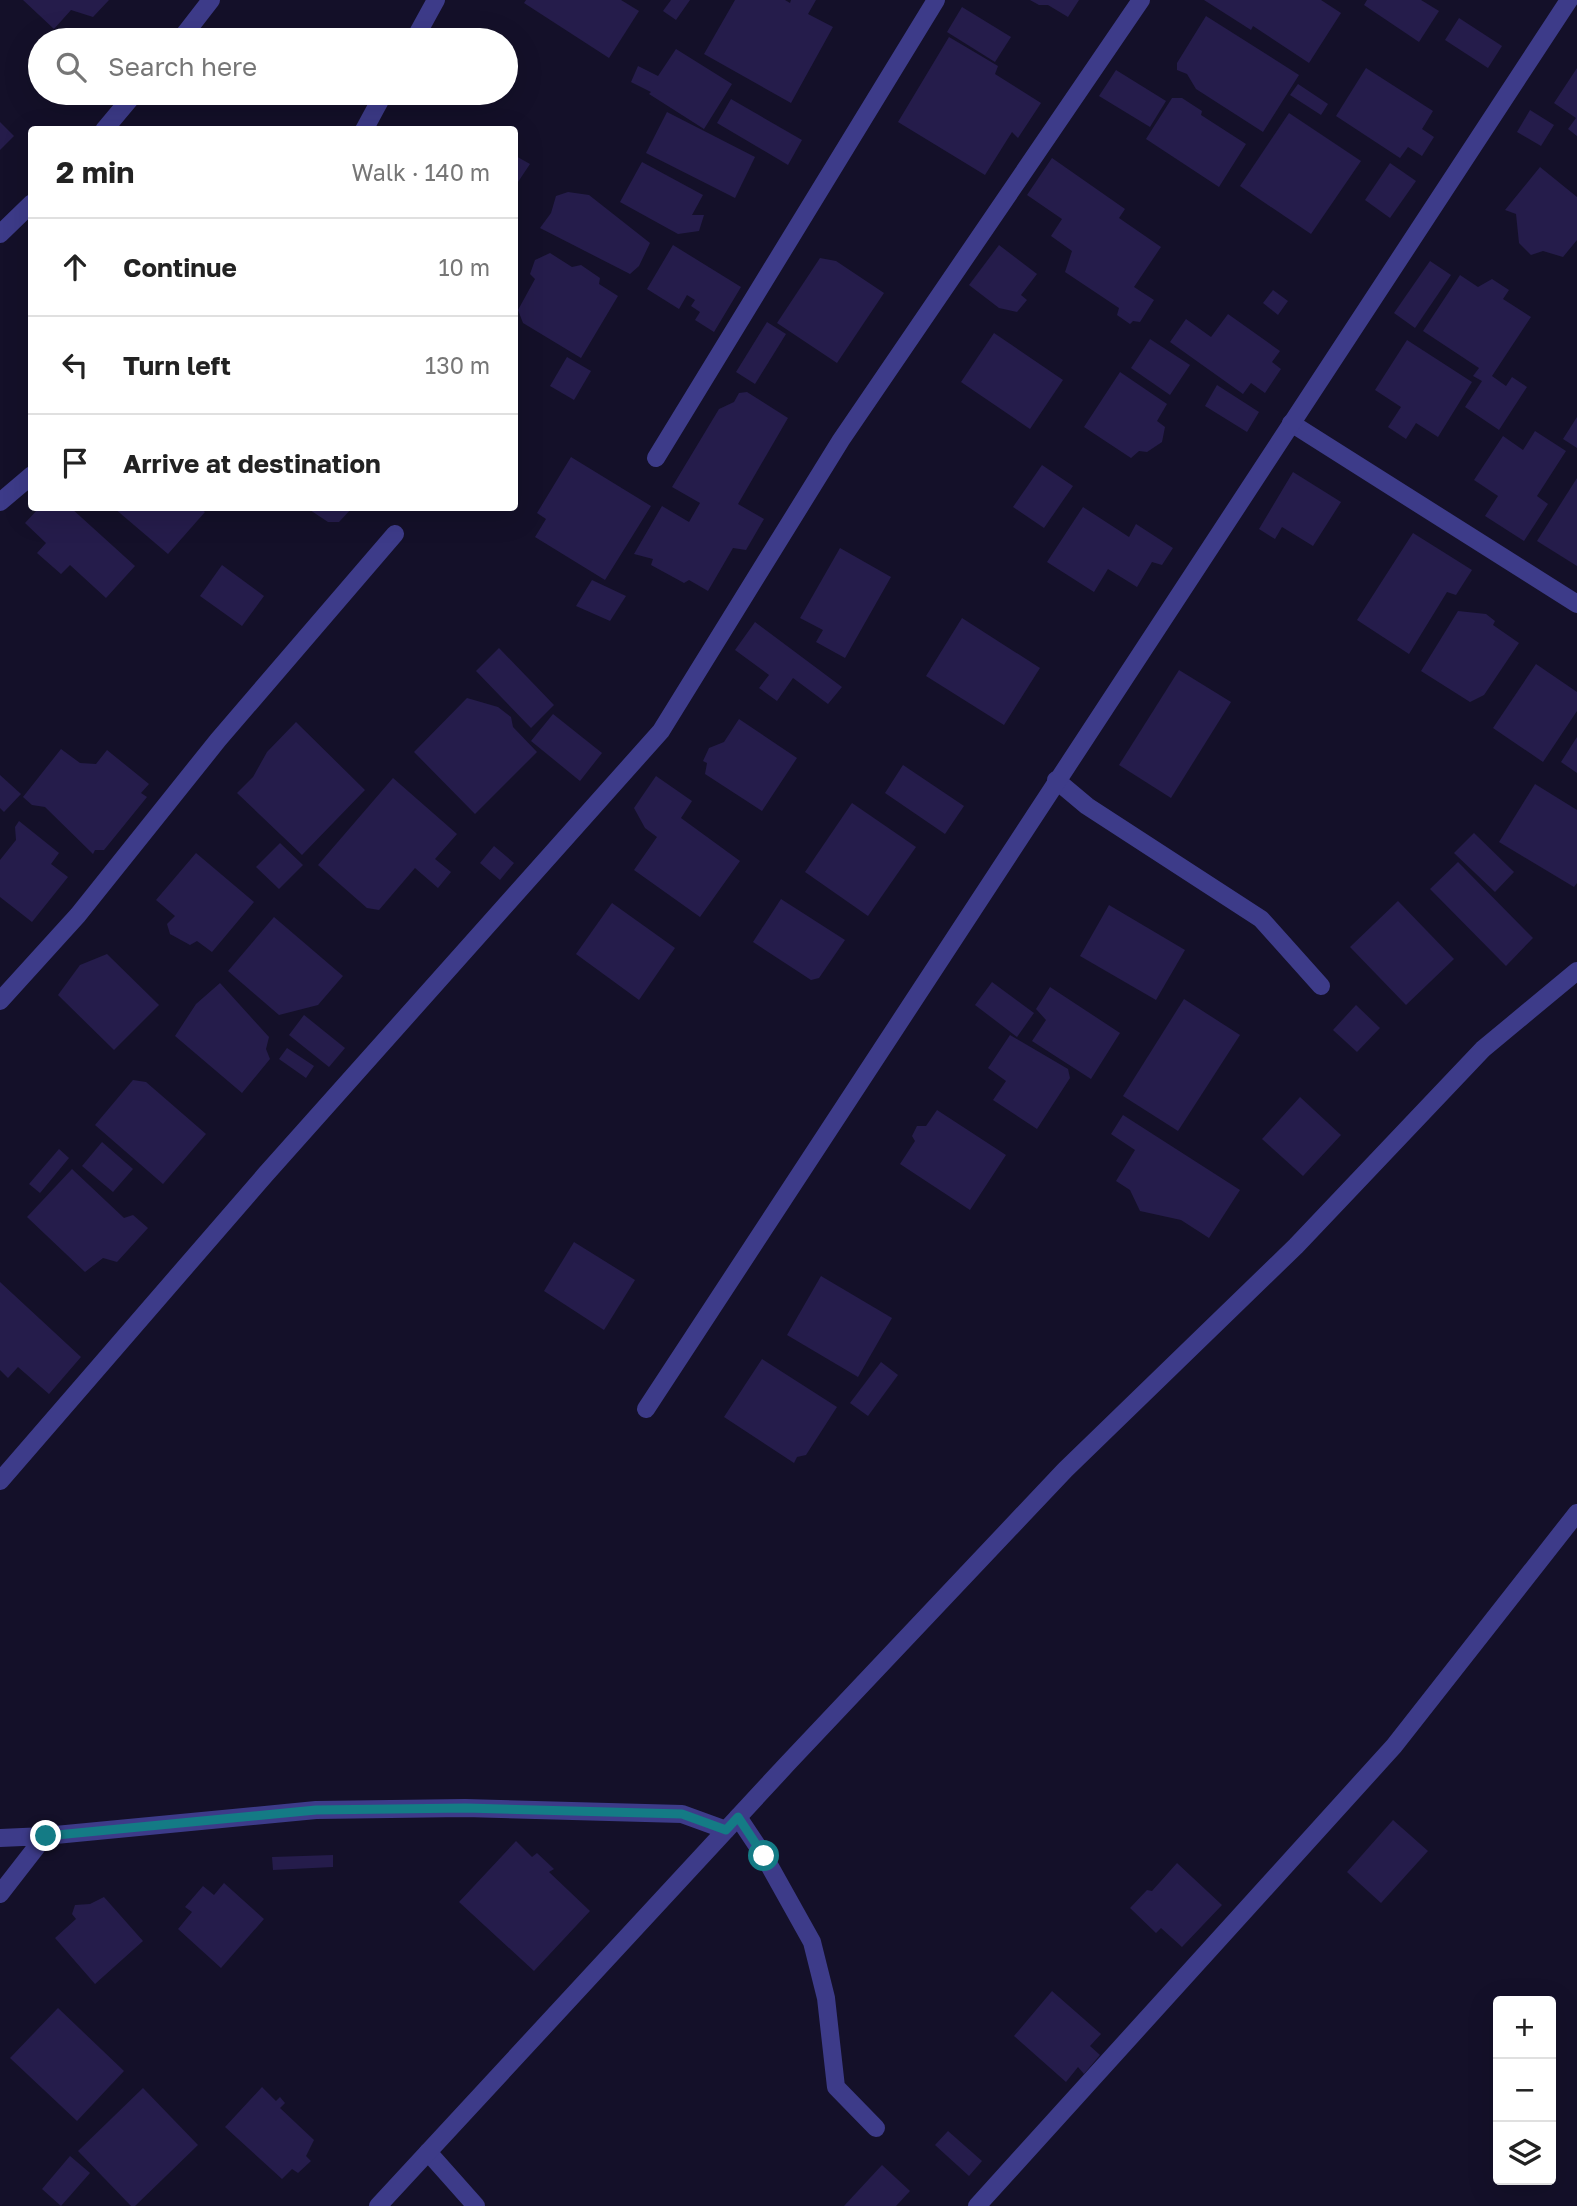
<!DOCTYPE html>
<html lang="en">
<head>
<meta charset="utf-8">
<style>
  :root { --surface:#fff; --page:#f6f6f6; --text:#222; --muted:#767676; --line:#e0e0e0 }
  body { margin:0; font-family:"Golos Text",sans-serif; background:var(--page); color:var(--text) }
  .controls { position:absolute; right:21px; bottom:21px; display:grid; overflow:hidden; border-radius:7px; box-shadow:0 7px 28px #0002 }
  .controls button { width:63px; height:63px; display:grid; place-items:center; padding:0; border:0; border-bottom:2px solid var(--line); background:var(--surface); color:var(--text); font:35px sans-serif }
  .stop { position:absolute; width:21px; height:21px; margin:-16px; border:5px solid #147b85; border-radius:50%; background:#fff }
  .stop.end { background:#147b85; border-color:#fff; box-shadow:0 2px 7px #0008 }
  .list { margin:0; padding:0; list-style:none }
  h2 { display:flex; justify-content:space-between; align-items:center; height:91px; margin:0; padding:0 28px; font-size:30px }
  h2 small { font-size:23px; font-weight:400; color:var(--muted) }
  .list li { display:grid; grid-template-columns:46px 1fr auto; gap:21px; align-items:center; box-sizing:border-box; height:98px; padding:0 28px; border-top:2px solid var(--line) }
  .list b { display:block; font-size:26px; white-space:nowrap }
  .list em { font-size:23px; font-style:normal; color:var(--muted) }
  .icon { flex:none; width:38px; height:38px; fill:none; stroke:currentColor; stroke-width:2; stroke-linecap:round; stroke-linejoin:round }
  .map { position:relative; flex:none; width:1577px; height:2206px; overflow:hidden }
  .search { position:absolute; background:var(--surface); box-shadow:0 7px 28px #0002; left:28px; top:28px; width:490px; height:77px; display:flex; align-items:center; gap:18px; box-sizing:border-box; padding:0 24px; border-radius:38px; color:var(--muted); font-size:26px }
  .panel { position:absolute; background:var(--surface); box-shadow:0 7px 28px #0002; left:28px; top:126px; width:490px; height:385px; border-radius:7px }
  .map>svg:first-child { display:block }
</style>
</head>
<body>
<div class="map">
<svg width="1577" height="2206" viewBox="0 0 1577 2206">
  <rect width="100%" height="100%" fill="#141029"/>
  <g fill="#251c4b">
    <path d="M 23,0 L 109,0 L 93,17 L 71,10 L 54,29 Z"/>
    <path d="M 526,0 L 621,0 L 639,11 L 609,58 L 524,3 Z"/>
    <path d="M 671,0 L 690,0 L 676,20 L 663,11 Z"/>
    <path d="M 735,0 L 785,0 L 790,3 L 791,0 L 816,0 L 808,14 L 833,27 L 791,103 L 704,54 Z"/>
    <path d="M 1030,0 L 1079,0 L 1068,17 L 1048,5 L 1039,5 Z"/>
    <path d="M 1204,0 L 1321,0 L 1341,13 L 1309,63 L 1253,26 L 1251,30 Z"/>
    <path d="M 1367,0 L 1421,0 L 1439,11 L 1419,42 L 1364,5 Z"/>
    <path d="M 962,7 L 1011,37 L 995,62 L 947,32 Z"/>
    <path d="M 1206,16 L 1299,75 L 1263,132 L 1196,89 L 1187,74 L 1177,70 L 1177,63 Z"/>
    <path d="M 1459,18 L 1502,46 L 1488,68 L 1445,40 Z"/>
    <path d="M 949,37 L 998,66 L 995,74 L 1041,103 L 1018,138 L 1012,132 L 985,175 L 898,122 Z"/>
    <path d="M 676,49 L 732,84 L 704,129 L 649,94 L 651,92 L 631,82 L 638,66 L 658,76 Z"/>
    <path d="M 1366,68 L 1433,111 L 1422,129 L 1434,137 L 1422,156 L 1408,147 L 1400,158 L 1336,116 Z"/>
    <path d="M 1577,68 L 1577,136 L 1568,129 L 1576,118 L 1554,103 Z"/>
    <path d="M 1116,70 L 1166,101 L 1150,127 L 1099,96 Z"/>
    <path d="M 1298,84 L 1328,104 L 1321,115 L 1290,95 Z"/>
    <path d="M 1172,98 L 1182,98 L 1202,111 L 1201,115 L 1246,144 L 1219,187 L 1146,139 Z"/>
    <path d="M 731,99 L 802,140 L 788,165 L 717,123 Z"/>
    <path d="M 1530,110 L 1554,125 L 1541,146 L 1517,132 Z"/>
    <path d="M 667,112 L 755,157 L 735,198 L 646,153 Z"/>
    <path d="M 1289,113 L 1361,161 L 1311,234 L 1240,186 Z"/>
    <path d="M 0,122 L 14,136 L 0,150 Z"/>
    <path d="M 514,155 L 530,164 L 514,188 Z"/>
    <path d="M 1052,158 L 1125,209 L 1119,218 L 1161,247 L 1134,287 L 1154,300 L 1140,322 L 1133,321 L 1130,324 L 1117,315 L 1119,308 L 1065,272 L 1072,251 L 1051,236 L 1062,219 L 1027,195 Z"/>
    <path d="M 642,162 L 703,195 L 692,215 L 704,215 L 699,231 L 678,234 L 620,202 Z"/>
    <path d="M 1390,163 L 1416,181 L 1390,218 L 1365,200 Z"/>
    <path d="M 1540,167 L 1577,197 L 1577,240 L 1563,257 L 1543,251 L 1531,255 L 1519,243 L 1516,214 L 1505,210 Z"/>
    <path d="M 568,192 L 589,195 L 650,243 L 639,266 L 630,274 L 540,228 L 551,213 L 556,196 Z"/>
    <path d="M 673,245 L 741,287 L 714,332 L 695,320 L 700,312 L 691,306 L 695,300 L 687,295 L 679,309 L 647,289 Z"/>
    <path d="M 999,245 L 1037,274 L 1021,295 L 1027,300 L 1017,312 L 999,308 L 969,285 Z"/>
    <path d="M 550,253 L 572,267 L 581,265 L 600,278 L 599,284 L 618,296 L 581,358 L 523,323 L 518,310 L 535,279 L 530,274 L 535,260 Z"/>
    <path d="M 820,258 L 836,261 L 884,293 L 837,363 L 777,323 Z"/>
    <path d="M 1430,261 L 1451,275 L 1415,328 L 1394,313 Z"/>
    <path d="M 1460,275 L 1478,287 L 1492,279 L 1509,290 L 1503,299 L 1531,317 L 1492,376 L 1506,386 L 1512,377 L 1527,387 L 1499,430 L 1465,407 L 1482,381 L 1473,376 L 1479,368 L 1423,331 Z"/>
    <path d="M 1273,290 L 1288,301 L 1278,315 L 1263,303 Z"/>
    <path d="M 1228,314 L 1280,351 L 1272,362 L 1281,369 L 1265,393 L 1251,383 L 1243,394 L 1170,342 L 1186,319 L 1211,337 Z"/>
    <path d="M 767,322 L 786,334 L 755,384 L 736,372 Z"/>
    <path d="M 994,333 L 1063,380 L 1030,429 L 961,382 Z"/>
    <path d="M 1150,339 L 1190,365 L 1170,395 L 1131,368 Z"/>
    <path d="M 1407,340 L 1472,382 L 1438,437 L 1416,423 L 1406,439 L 1388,427 L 1401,407 L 1375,390 Z"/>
    <path d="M 567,357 L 591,371 L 574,400 L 550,386 Z"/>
    <path d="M 1120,372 L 1167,404 L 1157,421 L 1165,427 L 1162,442 L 1147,452 L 1139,451 L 1131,458 L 1084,427 Z"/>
    <path d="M 1217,385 L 1259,412 L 1247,432 L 1205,406 Z"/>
    <path d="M 747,392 L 788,418 L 738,504 L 764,519 L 746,550 L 733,548 L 708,591 L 689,580 L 684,583 L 651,565 L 653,559 L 634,554 L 662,506 L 689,522 L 700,503 L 672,487 L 719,409 L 734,402 L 739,393 Z"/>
    <path d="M 1577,417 L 1577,448 L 1563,439 Z"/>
    <path d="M 1535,431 L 1566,451 L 1537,496 L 1548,504 L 1524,541 L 1485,516 L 1498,496 L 1474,480 L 1503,436 L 1523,450 Z"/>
    <path d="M 571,457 L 651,506 L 605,580 L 535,537 L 546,519 L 537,513 Z"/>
    <path d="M 1042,465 L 1073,486 L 1044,528 L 1013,507 Z"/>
    <path d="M 1293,472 L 1341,502 L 1313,546 L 1282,527 L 1275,539 L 1259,529 Z"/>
    <path d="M 1577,478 L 1577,566 L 1537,541 Z"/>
    <path d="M 1083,507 L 1129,537 L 1136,524 L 1173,548 L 1162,565 L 1152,562 L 1137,587 L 1108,569 L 1094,592 L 1047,562 Z"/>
    <path d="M 39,508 L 71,508 L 135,566 L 106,598 L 70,565 L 61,574 L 37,553 L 46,543 L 25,523 Z"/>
    <path d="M 114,508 L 199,508 L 205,512 L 168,554 Z"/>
    <path d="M 307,508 L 352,508 L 339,522 L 328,522 Z"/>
    <path d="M 1413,533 L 1472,570 L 1456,595 L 1447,592 L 1409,654 L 1357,620 Z"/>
    <path d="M 840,548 L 891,577 L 845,658 L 816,642 L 823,630 L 800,618 Z"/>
    <path d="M 222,565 L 264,596 L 242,626 L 200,596 Z"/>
    <path d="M 592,580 L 626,596 L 610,621 L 576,606 Z"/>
    <path d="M 1458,611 L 1486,614 L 1495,621 L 1493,625 L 1519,643 L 1484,695 L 1470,702 L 1421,671 Z"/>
    <path d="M 962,618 L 1040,668 L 1004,725 L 926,676 Z"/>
    <path d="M 755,622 L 842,687 L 828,704 L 793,678 L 777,701 L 759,688 L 769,675 L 735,650 Z"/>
    <path d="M 499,648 L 554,705 L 531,728 L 476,671 Z"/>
    <path d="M 1536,664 L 1577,692 L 1577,711 L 1543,762 L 1493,728 Z"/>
    <path d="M 1179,670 L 1231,702 L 1171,798 L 1119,765 Z"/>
    <path d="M 467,698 L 498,707 L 511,717 L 513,727 L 537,752 L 475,814 L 414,752 Z"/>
    <path d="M 553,714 L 602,753 L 580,781 L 531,741 Z"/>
    <path d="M 739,719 L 797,758 L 762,811 L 705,774 L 707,763 L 703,761 L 709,748 L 724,742 Z"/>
    <path d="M 296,722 L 365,790 L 302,855 L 237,793 L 253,777 L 267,752 Z"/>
    <path d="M 1577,737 L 1577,773 L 1561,762 Z"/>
    <path d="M 61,749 L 80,763 L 96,764 L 107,750 L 149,784 L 141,793 L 147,797 L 104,850 L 95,850 L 93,854 L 45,807 L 32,805 L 23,797 Z"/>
    <path d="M 903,765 L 964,806 L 945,834 L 885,793 Z"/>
    <path d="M 0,775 L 21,794 L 4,812 L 0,808 Z"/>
    <path d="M 656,776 L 692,801 L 681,818 L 740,861 L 700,917 L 634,870 L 657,837 L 645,828 L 634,808 Z"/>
    <path d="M 393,778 L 457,834 L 435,859 L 451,872 L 438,888 L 415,868 L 379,910 L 367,908 L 318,865 Z"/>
    <path d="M 1535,784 L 1577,810 L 1577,883 L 1574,887 L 1499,842 Z"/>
    <path d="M 852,803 L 916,847 L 868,916 L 805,872 Z"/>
    <path d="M 19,821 L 59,853 L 51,864 L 68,877 L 32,922 L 0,897 L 0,860 L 16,840 L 15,827 Z"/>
    <path d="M 1474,833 L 1514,872 L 1495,892 L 1454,853 Z"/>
    <path d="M 280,843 L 303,865 L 279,889 L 256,867 Z"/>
    <path d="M 494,846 L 514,863 L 500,880 L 480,863 Z"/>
    <path d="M 196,853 L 254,902 L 212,952 L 197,941 L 190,945 L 170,934 L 167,924 L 175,916 L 156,900 Z"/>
    <path d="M 1458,862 L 1533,938 L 1506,966 L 1430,889 Z"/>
    <path d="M 781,899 L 845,940 L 819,978 L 811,980 L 753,942 Z"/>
    <path d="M 1398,901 L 1454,959 L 1406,1005 L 1350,947 Z"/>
    <path d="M 612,903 L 675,948 L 639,1000 L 576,954 Z"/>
    <path d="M 1109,905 L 1185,950 L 1156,1000 L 1080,956 Z"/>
    <path d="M 274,917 L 343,976 L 318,1005 L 279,1015 L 228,971 Z"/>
    <path d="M 107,954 L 159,1005 L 114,1050 L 58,995 L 80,965 Z"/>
    <path d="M 992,982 L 1034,1013 L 1017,1037 L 975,1005 Z"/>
    <path d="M 220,983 L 269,1037 L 266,1049 L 270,1059 L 242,1093 L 175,1036 L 196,1004 Z"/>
    <path d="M 1050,987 L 1120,1033 L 1091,1079 L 1032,1041 L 1046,1020 L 1036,1009 Z"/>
    <path d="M 1184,999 L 1240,1035 L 1178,1131 L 1123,1096 Z"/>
    <path d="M 1356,1005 L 1380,1028 L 1357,1052 L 1333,1030 Z"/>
    <path d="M 304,1015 L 345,1048 L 329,1067 L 289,1035 Z"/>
    <path d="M 1010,1035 L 1068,1069 L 1070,1078 L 1037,1129 L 993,1100 L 1006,1081 L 988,1068 Z"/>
    <path d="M 287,1048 L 314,1066 L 306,1078 L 279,1059 Z"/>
    <path d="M 133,1080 L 146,1082 L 206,1134 L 163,1184 L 95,1125 Z"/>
    <path d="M 1300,1097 L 1341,1135 L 1303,1176 L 1262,1139 Z"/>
    <path d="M 937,1110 L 1006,1155 L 970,1210 L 900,1164 L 915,1141 L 912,1136 L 917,1126 L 926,1126 Z"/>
    <path d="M 1123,1115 L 1240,1190 L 1209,1238 L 1181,1220 L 1140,1211 L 1130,1190 L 1116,1181 L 1135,1150 L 1111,1134 Z"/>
    <path d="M 102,1142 L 133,1169 L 113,1192 L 82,1166 Z"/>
    <path d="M 59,1149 L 69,1158 L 40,1193 L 29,1184 Z"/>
    <path d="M 72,1169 L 124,1218 L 133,1215 L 148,1228 L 117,1262 L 103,1258 L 85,1272 L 27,1217 Z"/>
    <path d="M 574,1242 L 635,1280 L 604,1330 L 544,1291 Z"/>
    <path d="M 821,1276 L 892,1318 L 858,1377 L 787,1335 Z"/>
    <path d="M 0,1282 L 81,1357 L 49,1394 L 18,1367 L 8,1378 L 0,1370 Z"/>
    <path d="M 762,1359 L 837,1407 L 806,1455 L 797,1457 L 794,1463 L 724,1417 Z"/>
    <path d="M 881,1362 L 898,1375 L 868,1416 L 850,1403 Z"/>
    <path d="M 1393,1820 L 1428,1851 L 1381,1903 L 1347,1872 Z"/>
    <path d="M 516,1841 L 532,1857 L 537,1853 L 554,1869 L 549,1872 L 590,1911 L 534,1971 L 459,1902 Z"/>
    <path d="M 333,1855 L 333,1867 L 273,1870 L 272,1857 Z"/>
    <path d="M 1177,1863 L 1222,1905 L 1182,1947 L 1161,1928 L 1156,1933 L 1130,1908 L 1147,1890 L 1152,1891 Z"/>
    <path d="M 224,1883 L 264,1919 L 221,1968 L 178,1929 L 192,1912 L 185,1907 L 203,1886 L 214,1895 Z"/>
    <path d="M 104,1897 L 143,1941 L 95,1984 L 55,1938 L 76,1919 L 72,1914 L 75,1905 L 90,1904 Z"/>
    <path d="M 1052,1991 L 1101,2034 L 1090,2046 L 1100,2055 L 1084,2074 L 1078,2067 L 1066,2082 L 1014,2036 Z"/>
    <path d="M 58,2008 L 124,2071 L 77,2121 L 10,2058 Z"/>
    <path d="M 262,2087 L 276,2101 L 280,2097 L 285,2103 L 280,2108 L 314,2140 L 306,2156 L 311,2161 L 298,2173 L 292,2169 L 282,2179 L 225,2127 Z"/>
    <path d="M 143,2088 L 198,2145 L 135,2206 L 131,2206 L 78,2151 Z"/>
    <path d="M 948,2131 L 982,2161 L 969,2176 L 935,2145 Z"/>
    <path d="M 70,2156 L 90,2173 L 61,2206 L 42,2189 Z"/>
    <path d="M 882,2165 L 910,2191 L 896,2206 L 844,2206 Z"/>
  </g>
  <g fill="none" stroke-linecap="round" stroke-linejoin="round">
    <g stroke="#3d3b89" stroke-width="18">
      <path d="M 180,40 L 211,0"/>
      <path d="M 414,40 L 436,0"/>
      <path d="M 104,130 L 135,93"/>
      <path d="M 364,130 L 384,93"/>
      <path d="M 0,234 L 32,203"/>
      <path d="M 1291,423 L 1577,604"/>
      <path d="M 656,458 L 936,0"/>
      <path d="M 0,502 L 32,475"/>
      <path d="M 1056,780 L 1087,806 L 1261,919 L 1321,986"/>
      <path d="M 0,1001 L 78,915 L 218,740 L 395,534"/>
      <path d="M 646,1409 L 1569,0"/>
      <path d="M 0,1481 L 265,1175 L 661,731 L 841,440 L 1141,0"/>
      <path d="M 738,1817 L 764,1856 L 812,1942 L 826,1998 L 836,2087 L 876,2128"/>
      <path d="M 45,1836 L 316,1810 L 465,1808 L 682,1814 L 726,1830"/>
      <path d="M 0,1838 L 45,1836 L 0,1894"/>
      <path d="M 428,2152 L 476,2206"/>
      <path d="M 378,2206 L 788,1763 L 1065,1470 L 1296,1246 L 1483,1049 L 1577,971"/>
      <path d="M 977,2206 L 1394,1746 L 1577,1513"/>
    </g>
  </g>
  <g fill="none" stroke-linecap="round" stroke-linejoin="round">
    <path stroke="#147b85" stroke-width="9" d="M 46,1836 L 316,1810 L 466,1808 L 682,1814 L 726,1830 L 738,1817 L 764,1856"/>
  </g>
</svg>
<div class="controls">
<button>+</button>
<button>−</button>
<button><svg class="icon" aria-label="layers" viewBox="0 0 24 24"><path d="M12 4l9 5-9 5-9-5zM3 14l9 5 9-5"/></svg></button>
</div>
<div class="stop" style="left:764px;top:1856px"></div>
<div class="stop end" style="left:46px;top:1836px"></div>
<div class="search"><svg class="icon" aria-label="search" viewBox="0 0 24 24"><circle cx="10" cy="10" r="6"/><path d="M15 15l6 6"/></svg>Search here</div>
<section class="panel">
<h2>2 min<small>Walk · 140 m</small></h2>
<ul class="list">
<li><svg class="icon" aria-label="ahead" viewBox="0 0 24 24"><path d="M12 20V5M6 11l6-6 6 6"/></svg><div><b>Continue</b></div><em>10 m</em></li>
<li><svg class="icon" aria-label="left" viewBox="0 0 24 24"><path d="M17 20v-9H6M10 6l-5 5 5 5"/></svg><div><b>Turn left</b></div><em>130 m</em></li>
<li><svg class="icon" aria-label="arrive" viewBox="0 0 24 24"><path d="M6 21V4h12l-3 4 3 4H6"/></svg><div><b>Arrive at destination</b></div></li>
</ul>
</section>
</div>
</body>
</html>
